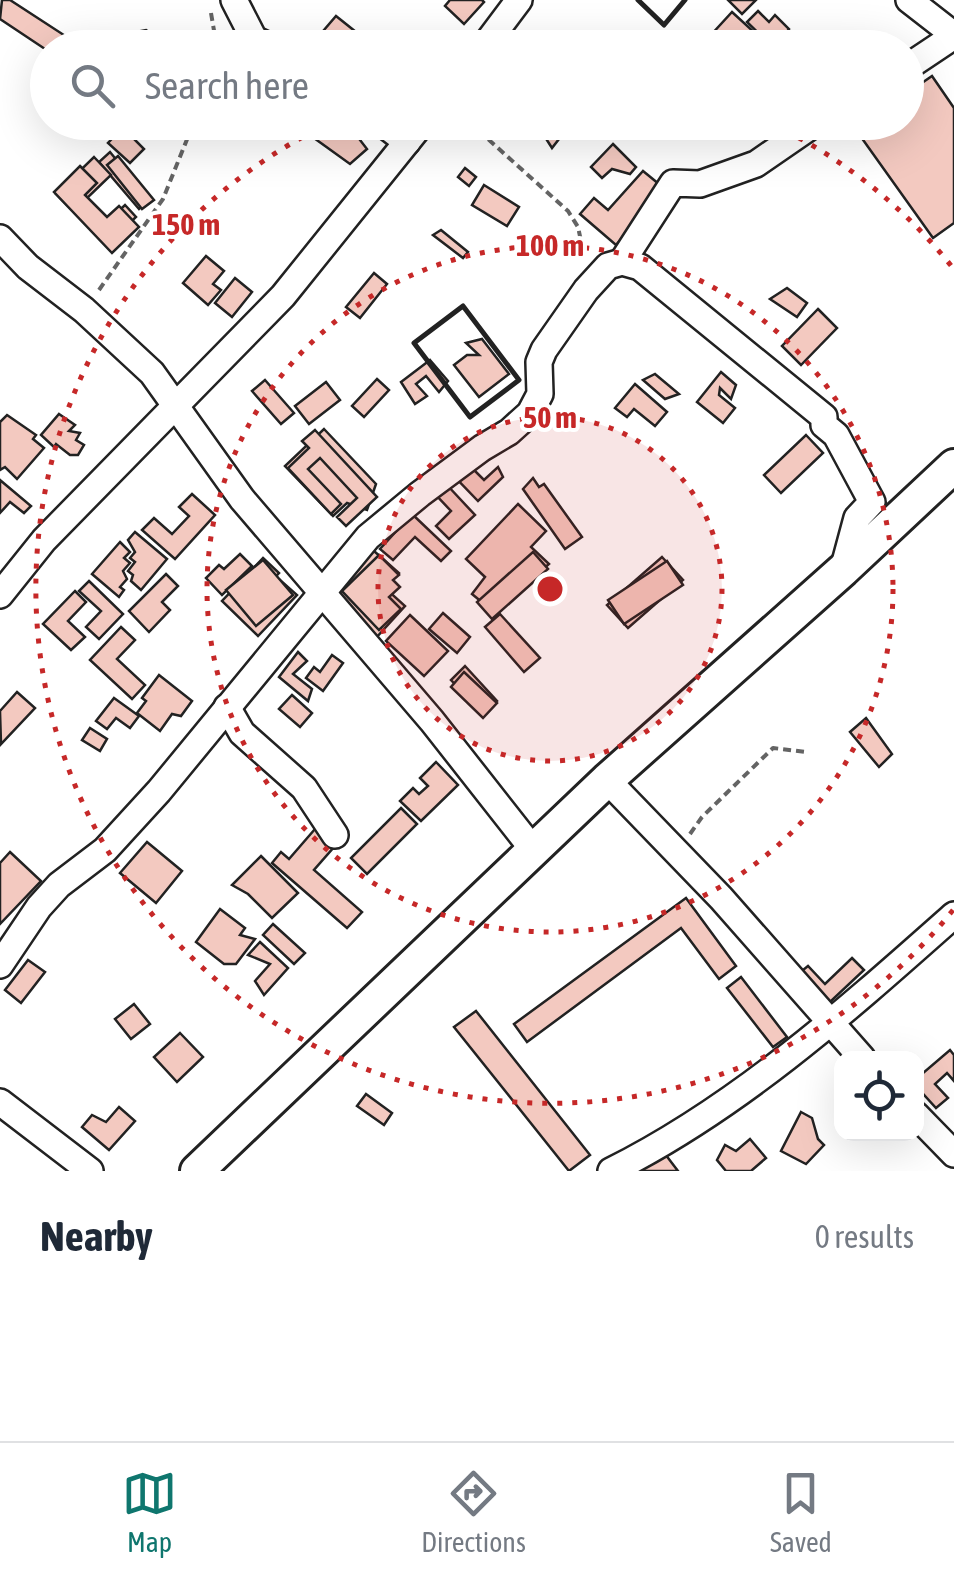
<!DOCTYPE html>
<html lang="en">
<head>
<meta charset="utf-8">
<style>
  :root { --surface:#fff; --page:#f2f2f3; --text:#1f2937; --muted:#747a83; --line:#e0e1e3; --accent:#0f766e }
  body { margin:0; font-family:"Asap Condensed",sans-serif; background:var(--page); color:var(--text) }
  .controls { position:absolute; right:30px; bottom:30px; display:grid; overflow:hidden; border-radius:20px; box-shadow:0 10px 40px #0002 }
  .controls button { width:90px; height:90px; display:grid; place-items:center; padding:0; border:0; border-bottom:2px solid var(--line); background:var(--surface); color:var(--text); font:50px sans-serif }
  .list { margin:0; padding:0; list-style:none }
  h2 { display:flex; justify-content:space-between; align-items:center; height:130px; margin:0; padding:0 40px; font-size:42px }
  h2 small { font-size:32px; font-weight:400; color:var(--muted) }
  .icon { flex:none; width:55px; height:55px; fill:none; stroke:currentColor; stroke-width:2; stroke-linecap:round; stroke-linejoin:round }
  .map { position:relative; flex:none; width:954px; height:1171px; overflow:hidden }
  .search { position:absolute; background:var(--surface); box-shadow:0 10px 40px #0002; left:30px; right:30px; top:30px; height:110px; display:flex; align-items:center; gap:25px; box-sizing:border-box; padding:0 35px; border-radius:55px; color:var(--muted); font-size:38px }
  .sheet { height:270px; background:var(--surface) }
  nav { display:flex; justify-content:space-around; align-items:center; box-sizing:border-box; height:140px; border-top:2px solid var(--line); background:var(--surface); font-size:28px; color:var(--muted) }
  nav a { display:grid; justify-items:center; gap:5px }
  nav .on { color:var(--accent) }
  .map>svg:first-child { display:block }
</style>
</head>
<body>
<div class="map">
<svg width="954" height="1171" viewBox="0 0 954 1171">
  <rect width="100%" height="100%" fill="#fff"/>
  <g fill="#f3c9c0" stroke="#222" stroke-width="2.5">
    <path d="M 2,0 L 10,0 L 70,39 L 64,48 L 48,48 L 48,51 L 0,19 Z"/>
    <path d="M 450,0 L 482,0 L 484,2 L 464,24 L 445,6 Z"/>
    <path d="M 728,0 L 756,0 L 742,14 Z"/>
    <path d="M 758,11 L 769,22 L 775,15 L 789,29 L 784,35 L 796,45 L 794,48 L 774,48 L 747,22 Z"/>
    <path d="M 732,12 L 768,45 L 765,48 L 741,48 L 736,43 L 733,48 L 699,48 Z"/>
    <path d="M 336,16 L 361,36 L 351,48 L 338,43 L 335,48 L 317,48 L 312,44 Z"/>
    <path d="M 146,30 L 162,43 L 159,48 L 104,48 L 115,36 Z"/>
    <path d="M 932,76 L 954,108 L 954,223 L 933,238 L 856,130 L 866,122 L 906,122 L 906,94 Z"/>
    <path d="M 128,122 L 143,132 L 135,140 L 144,149 L 130,163 L 108,143 Z"/>
    <path d="M 320,122 L 365,122 L 372,130 L 360,140 L 367,149 L 350,164 L 314,138 Z"/>
    <path d="M 556,122 L 576,122 L 583,128 L 577,137 L 566,130 L 552,148 L 545,137 Z"/>
    <path d="M 613,144 L 636,167 L 630,174 L 612,169 L 602,178 L 591,167 Z"/>
    <path d="M 110,152 L 149,200 L 139,209 L 99,162 Z"/>
    <path d="M 118,156 L 154,200 L 142,209 L 107,165 Z"/>
    <path d="M 94,157 L 111,175 L 86,199 L 108,221 L 125,205 L 136,217 L 107,245 L 56,194 Z"/>
    <path d="M 80,166 L 97,183 L 85,195 L 107,217 L 119,206 L 139,227 L 112,253 L 54,192 Z"/>
    <path d="M 465,168 L 476,177 L 469,186 L 458,177 Z"/>
    <path d="M 643,171 L 665,189 L 616,245 L 580,214 L 594,198 L 608,210 Z"/>
    <path d="M 484,185 L 519,207 L 507,226 L 472,205 Z"/>
    <path d="M 441,230 L 468,252 L 463,258 L 433,235 Z"/>
    <path d="M 206,256 L 224,271 L 213,284 L 221,290 L 208,305 L 183,283 Z"/>
    <path d="M 374,273 L 387,284 L 360,318 L 346,307 Z"/>
    <path d="M 235,278 L 252,292 L 232,317 L 215,303 Z"/>
    <path d="M 787,288 L 807,303 L 797,317 L 770,299 Z"/>
    <path d="M 818,309 L 837,328 L 801,365 L 782,346 Z"/>
    <path d="M 482,339 L 509,374 L 479,397 L 454,365 L 467,355 L 479,355 L 466,343 Z"/>
    <path d="M 430,360 L 448,381 L 439,392 L 426,376 L 416,384 L 427,396 L 415,404 L 401,382 Z"/>
    <path d="M 721,372 L 736,385 L 731,399 L 720,388 L 719,395 L 735,408 L 723,423 L 697,402 Z"/>
    <path d="M 655,374 L 679,394 L 665,399 L 643,380 Z"/>
    <path d="M 377,379 L 389,390 L 364,417 L 352,406 Z"/>
    <path d="M 265,380 L 294,413 L 281,424 L 252,391 Z"/>
    <path d="M 326,382 L 340,400 L 309,424 L 295,406 Z"/>
    <path d="M 635,384 L 667,412 L 655,426 L 634,409 L 627,417 L 615,408 Z"/>
    <path d="M 59,414 L 75,425 L 69,431 L 80,433 L 76,440 L 84,445 L 78,455 L 70,455 L 56,444 L 54,447 L 41,435 Z"/>
    <path d="M 7,415 L 36,435 L 33,439 L 44,448 L 17,479 L 5,467 L 0,470 L 0,422 Z"/>
    <path d="M 324,429 L 376,484 L 367,510 L 347,503 L 333,516 L 285,466 Z"/>
    <path d="M 315,430 L 377,497 L 346,526 L 337,517 L 357,498 L 320,458 L 308,469 L 341,504 L 331,514 L 288,468 L 309,448 L 302,441 Z"/>
    <path d="M 806,435 L 823,453 L 781,493 L 764,475 Z"/>
    <path d="M 467,463 L 484,480 L 498,467 L 503,477 L 478,501 L 453,475 Z"/>
    <path d="M 533,478 L 539,487 L 544,484 L 582,537 L 565,549 L 523,489 Z"/>
    <path d="M 0,480 L 31,506 L 24,513 L 10,502 L 0,513 Z"/>
    <path d="M 447,485 L 475,515 L 449,539 L 436,526 L 451,511 L 436,495 Z"/>
    <path d="M 192,494 L 215,515 L 175,559 L 142,530 L 154,518 L 172,534 L 189,516 L 179,507 Z"/>
    <path d="M 518,504 L 546,531 L 531,547 L 549,564 L 494,612 L 472,594 L 485,577 L 466,559 Z"/>
    <path d="M 412,514 L 451,551 L 441,561 L 415,537 L 393,560 L 380,549 Z"/>
    <path d="M 135,532 L 167,559 L 141,590 L 131,581 L 133,575 L 128,571 L 135,562 L 130,558 L 135,552 L 128,540 Z"/>
    <path d="M 120,542 L 130,552 L 124,558 L 130,563 L 123,571 L 127,579 L 120,587 L 124,590 L 119,597 L 92,574 Z"/>
    <path d="M 366,544 L 399,573 L 385,588 L 405,606 L 375,639 L 322,591 Z"/>
    <path d="M 533,552 L 548,569 L 492,619 L 477,602 Z"/>
    <path d="M 240,554 L 252,566 L 222,595 L 206,578 L 219,565 L 224,569 Z"/>
    <path d="M 379,555 L 399,575 L 393,580 L 400,587 L 389,597 L 401,609 L 379,630 L 342,591 Z"/>
    <path d="M 662,557 L 683,580 L 628,628 L 607,605 Z"/>
    <path d="M 263,558 L 279,573 L 252,601 L 256,606 L 280,580 L 297,595 L 258,636 L 222,601 Z"/>
    <path d="M 263,560 L 293,595 L 256,626 L 226,590 Z"/>
    <path d="M 667,561 L 683,585 L 624,624 L 608,600 Z"/>
    <path d="M 166,574 L 178,586 L 162,602 L 170,610 L 149,632 L 129,611 Z"/>
    <path d="M 89,581 L 123,614 L 99,639 L 86,627 L 101,611 L 79,591 Z"/>
    <path d="M 75,591 L 86,602 L 68,621 L 85,637 L 71,650 L 43,624 Z"/>
    <path d="M 443,613 L 470,637 L 457,653 L 429,629 Z"/>
    <path d="M 500,614 L 540,658 L 524,672 L 485,627 Z"/>
    <path d="M 410,615 L 448,651 L 424,676 L 386,641 Z"/>
    <path d="M 121,627 L 135,640 L 117,659 L 145,685 L 132,699 L 90,660 Z"/>
    <path d="M 298,652 L 307,661 L 293,674 L 312,689 L 308,701 L 279,677 Z"/>
    <path d="M 332,655 L 343,663 L 323,691 L 306,678 L 314,667 L 320,672 Z"/>
    <path d="M 465,666 L 497,701 L 483,714 L 451,680 Z"/>
    <path d="M 464,672 L 497,703 L 483,718 L 451,687 Z"/>
    <path d="M 159,675 L 192,701 L 181,716 L 172,714 L 160,731 L 137,713 L 146,701 L 142,698 Z"/>
    <path d="M 17,692 L 35,708 L 1,744 L 0,711 Z"/>
    <path d="M 292,695 L 312,713 L 300,727 L 279,709 Z"/>
    <path d="M 114,698 L 139,716 L 130,728 L 116,718 L 107,729 L 96,721 Z"/>
    <path d="M 866,718 L 892,754 L 879,767 L 850,732 Z"/>
    <path d="M 90,728 L 107,739 L 100,751 L 82,740 Z"/>
    <path d="M 436,762 L 458,785 L 421,821 L 400,801 L 413,788 L 419,794 L 428,786 L 420,778 Z"/>
    <path d="M 401,808 L 417,824 L 367,874 L 351,858 Z"/>
    <path d="M 315,829 L 334,847 L 314,870 L 362,912 L 347,928 L 272,863 L 281,852 L 289,859 Z"/>
    <path d="M 147,842 L 182,871 L 156,903 L 120,873 Z"/>
    <path d="M 10,852 L 41,881 L 0,924 L 0,863 Z"/>
    <path d="M 261,856 L 298,893 L 272,918 L 248,894 L 232,885 Z"/>
    <path d="M 686,898 L 736,966 L 719,979 L 681,928 L 527,1042 L 514,1024 Z"/>
    <path d="M 220,909 L 245,928 L 240,935 L 255,939 L 236,964 L 224,964 L 196,942 Z"/>
    <path d="M 273,924 L 305,953 L 294,964 L 263,935 Z"/>
    <path d="M 260,942 L 288,968 L 264,995 L 255,981 L 270,964 L 248,955 Z"/>
    <path d="M 852,958 L 864,970 L 830,1002 L 820,997 L 798,974 L 808,966 L 825,984 Z"/>
    <path d="M 28,960 L 45,972 L 21,1003 L 5,990 Z"/>
    <path d="M 741,977 L 787,1037 L 773,1047 L 727,988 Z"/>
    <path d="M 134,1004 L 150,1024 L 131,1039 L 115,1019 Z"/>
    <path d="M 476,1011 L 590,1155 L 569,1171 L 454,1027 Z"/>
    <path d="M 180,1033 L 203,1057 L 177,1082 L 154,1057 Z"/>
    <path d="M 950,1050 L 954,1055 L 954,1081 L 947,1073 L 935,1084 L 948,1098 L 936,1108 L 916,1086 L 916,1079 Z"/>
    <path d="M 366,1094 L 392,1113 L 384,1125 L 357,1106 Z"/>
    <path d="M 119,1107 L 135,1121 L 109,1150 L 82,1127 L 92,1115 L 106,1122 Z"/>
    <path d="M 801,1112 L 812,1118 L 818,1139 L 824,1145 L 806,1164 L 781,1151 Z"/>
    <path d="M 750,1139 L 766,1158 L 751,1171 L 726,1171 L 717,1160 L 725,1145 L 736,1151 Z"/>
    <path d="M 662,1150 L 678,1171 L 634,1171 Z"/>
  </g>
  <g fill="none" stroke-linecap="round" stroke-linejoin="round">
    <defs>
      <g id="minor">
        <path d="M 234,0 L 254,39 L 273,48"/>
        <path d="M 909,0 L 954,35"/>
        <path d="M 483,48 L 519,0"/>
        <path d="M 906,68 L 954,36"/>
        <path d="M 381,122 L 407,142"/>
        <path d="M 0,238 L 28,267 L 84,310 L 152,373 L 242,499 L 432,721 L 535,852"/>
        <path d="M 622,262 L 673,183 L 700,184 L 756,164 L 817,122"/>
        <path d="M 0,595 L 44,540 L 283,296 L 423,122"/>
        <path d="M 227,707 L 242,733 L 304,788 L 335,835"/>
        <path d="M 607,780 L 721,898 L 862,1058"/>
        <path d="M 0,965 L 39,907 L 59,885 L 105,850 L 159,791 L 368,537 L 420,494 L 482,448 L 509,432 L 530,413 L 540,394 L 539,362 L 544,350 L 586,290 L 608,266 L 622,262 L 640,267 L 824,417 L 824,425 L 836,435 L 872,502 L 857,518 L 843,570"/>
        <path d="M 0,1102 L 90,1171"/>
        <path d="M 916,1115 L 954,1154"/>
        <path d="M 611,1171 C 739,1107 848,1009 954,915"/>
      </g>
      <path id="major" d="M 197,1171 L 607,780 L 843,570 L 954,466"/>
    </defs>
    <use href="#minor" stroke="#222" stroke-width="30"/>
    <use href="#major" stroke="#222" stroke-width="38"/>
    <g stroke="#646464" stroke-width="4" stroke-dasharray="8 5" stroke-linecap="butt">
      <path d="M 211,13 L 217,48"/>
      <path d="M 469,122 L 568,211 L 578,227 L 584,255"/>
      <path d="M 99,290 L 163,199 L 194,122"/>
      <path d="M 690,834 L 702,817 L 773,748 L 806,752"/>
    </g>
    <use href="#minor" stroke="#fff" stroke-width="25"/>
    <use href="#major" stroke="#fff" stroke-width="32"/>
    <g stroke="#222" stroke-width="5">
      <path d="M 638,0 L 664,25 L 685,0"/>
      <path d="M 463,306 L 519,380 L 470,417 L 414,343 Z"/>
    </g>
  </g>
  <circle cx="550" cy="589" r="172" fill="#c62828" fill-opacity=".12"/>
  <g fill="none" stroke="#c62828" stroke-width="5" stroke-dasharray="5 10">
    <circle cx="550" cy="589" r="172"/>
    <circle cx="550" cy="589" r="343"/>
    <path d="M953 910A515 515 0 1 1 328 124M772 124A515 515 0 0 1 953 268"/>
  </g>
  <circle cx="550" cy="589" r="15" fill="#c62828" stroke="#fff" stroke-width="5"/>
  <g font-size="30" text-anchor="middle" font-weight="bold" fill="#c62828" stroke="#fff" stroke-width="8" stroke-linejoin="round" paint-order="stroke">
    <text x="186" y="235">150 m</text>
    <text x="550" y="256">100 m</text>
    <text x="550" y="428">50 m</text>
  </g>
</svg>
<div class="controls">
<button><svg class="icon" aria-label="locate" viewBox="0 0 24 24"><circle cx="12" cy="12" r="6"/><path d="M12 2v4M12 18v4M2 12h4M18 12h4"/></svg></button>
</div>
<div class="search"><svg class="icon" aria-label="search" viewBox="0 0 24 24"><circle cx="10" cy="10" r="6"/><path d="M15 15l6 6"/></svg>Search here</div>
</div>
<section class="sheet">
<h2>Nearby<small>0 results</small></h2>
<ul class="list">
</ul>
</section>
<nav>
<a class="on"><svg class="icon" aria-label="map" viewBox="0 0 24 24"><path d="M3 6l6-2 6 2 6-2v14l-6 2-6-2-6 2zM9 4v14M15 6v14"/></svg>Map</a>
<a><svg class="icon" aria-label="directions" viewBox="0 0 24 24"><path d="M12 3l9 9-9 9-9-9zM9 14v-3h6M13 9l2 2-2 2"/></svg>Directions</a>
<a><svg class="icon" aria-label="saved" viewBox="0 0 24 24"><path d="M7 4h10v16l-5-4-5 4z"/></svg>Saved</a>
</nav>
</body>
</html>
